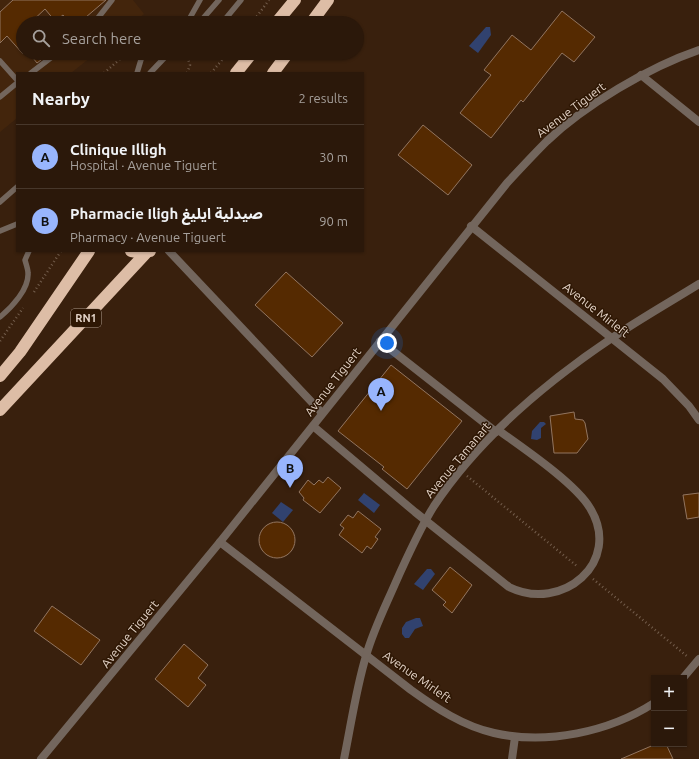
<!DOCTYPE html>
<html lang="en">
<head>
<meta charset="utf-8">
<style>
  :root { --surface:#2b180a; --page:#332113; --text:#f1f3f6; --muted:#a6a09c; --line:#47372b; --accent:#98b5fd }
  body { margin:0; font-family:Ubuntu,"Noto Sans Arabic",sans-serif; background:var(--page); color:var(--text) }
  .controls { position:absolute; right:12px; bottom:12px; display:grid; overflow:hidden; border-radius:0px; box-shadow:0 1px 3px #0004 }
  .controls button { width:36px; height:36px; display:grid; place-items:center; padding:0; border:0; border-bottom:1px solid var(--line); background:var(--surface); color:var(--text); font:20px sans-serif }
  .you { position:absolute; left:387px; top:343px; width:14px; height:14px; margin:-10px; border:3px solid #fff; border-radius:50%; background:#1a73e8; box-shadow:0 0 0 6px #1a73e833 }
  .badge { display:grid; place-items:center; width:26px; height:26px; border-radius:50%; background:var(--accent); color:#111; font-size:13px; font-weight:700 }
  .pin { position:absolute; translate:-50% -33px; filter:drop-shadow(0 1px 2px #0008) }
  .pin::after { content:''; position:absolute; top:21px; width:14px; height:12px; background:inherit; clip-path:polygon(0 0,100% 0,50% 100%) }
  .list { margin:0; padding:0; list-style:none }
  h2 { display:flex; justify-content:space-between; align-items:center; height:52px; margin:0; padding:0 16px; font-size:17px }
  h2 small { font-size:13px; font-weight:400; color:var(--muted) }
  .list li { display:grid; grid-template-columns:26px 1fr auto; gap:12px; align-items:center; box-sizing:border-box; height:64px; padding:0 16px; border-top:1px solid var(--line) }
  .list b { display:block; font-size:15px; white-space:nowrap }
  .list p { margin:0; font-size:13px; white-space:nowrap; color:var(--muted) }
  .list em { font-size:13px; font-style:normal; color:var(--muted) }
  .icon { flex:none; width:22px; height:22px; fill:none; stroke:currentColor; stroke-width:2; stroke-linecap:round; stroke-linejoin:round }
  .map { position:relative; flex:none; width:699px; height:759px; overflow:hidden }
  .search { position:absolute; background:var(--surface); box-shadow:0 1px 3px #0004; left:16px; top:16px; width:348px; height:44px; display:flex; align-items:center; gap:10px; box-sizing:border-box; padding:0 14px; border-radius:22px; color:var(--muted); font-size:15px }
  .panel { position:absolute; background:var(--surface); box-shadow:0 1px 3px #0004; left:16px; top:72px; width:348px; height:180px; border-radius:0px }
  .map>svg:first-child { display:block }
</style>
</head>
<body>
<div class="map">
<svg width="699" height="759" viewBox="0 0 699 759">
  <rect width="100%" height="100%" fill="#39200d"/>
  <path fill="#43250c" d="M 0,0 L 133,0 L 144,14 L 133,23 L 23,23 L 23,53 L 96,53 L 71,73 L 17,73 L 17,118 L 0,132 Z"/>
  <g fill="#31426f">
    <path d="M 486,27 L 490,27 L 491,35 L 478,53 L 469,46 Z"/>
    <path d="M 540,422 L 544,422 L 546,424 L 541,428 L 541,438 L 537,440 L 531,439 L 532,431 Z"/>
    <path d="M 364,493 L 380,505 L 374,513 L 358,500 Z"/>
    <path d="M 281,502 L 293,510 L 283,522 L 272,513 Z"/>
    <path d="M 427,569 L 431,569 L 435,574 L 423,590 L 414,584 Z"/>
    <path d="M 416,618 L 420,618 L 423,626 L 415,629 L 409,638 L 405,638 L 402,634 L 402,628 L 406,622 Z"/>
  </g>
  <g fill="#552a01" stroke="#927560">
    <path d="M 13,0 L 106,0 L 79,23 L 70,23 L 63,15 L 55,21 L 45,9 L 30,23 L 23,23 L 23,54 L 7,36 L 0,43 L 0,12 Z"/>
    <path d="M 562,11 L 595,37 L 574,62 L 562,53 L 523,102 L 521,100 L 491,138 L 460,113 L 491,75 L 484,70 L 512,35 L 531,50 Z"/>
    <path d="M 29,53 L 50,53 L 37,63 Z"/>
    <path d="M 423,125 L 472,165 L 448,195 L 398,155 Z"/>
    <path d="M 286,272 L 343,323 L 312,357 L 255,305 Z"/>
    <path d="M 391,365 L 462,421 L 407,489 L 382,469 L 384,467 L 338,431 Z"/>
    <path d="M 574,412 L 575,419 L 583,420 L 585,423 L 588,439 L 577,453 L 554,453 L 550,416 Z"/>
    <path d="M 328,477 L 341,488 L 320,513 L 303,500 L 304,498 L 299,492 L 308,480 L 314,485 L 319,480 L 323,483 Z"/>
    <path d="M 699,493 L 699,517 L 687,519 L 683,495 Z"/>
    <path d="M 358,511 L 381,529 L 375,537 L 378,539 L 371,549 L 367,546 L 362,553 L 339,535 L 344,528 L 340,525 L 348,515 L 353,518 Z"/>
    <circle cx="277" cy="540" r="18"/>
    <path d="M 450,567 L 472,585 L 452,613 L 443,605 L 446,602 L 432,590 Z"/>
    <path d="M 52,606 L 100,640 L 81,665 L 34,631 Z"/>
    <path d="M 184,644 L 208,665 L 198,678 L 206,685 L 188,707 L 155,679 Z"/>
    <path d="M 656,744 L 666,744 L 673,759 L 621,759 Z"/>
  </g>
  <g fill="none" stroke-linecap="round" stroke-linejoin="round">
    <g stroke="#745e4d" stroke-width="2.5" stroke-dasharray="1 3" stroke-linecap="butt">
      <path d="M 152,23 L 156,20 L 159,23"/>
      <path d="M 252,23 L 269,0"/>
      <path d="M 104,73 L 127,53"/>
      <path d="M 187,73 L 190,65 L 187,56 L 191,53"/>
      <path d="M 211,73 L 228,53"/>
      <path d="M 34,292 L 61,251"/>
      <path d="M 0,341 L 23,308"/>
      <path d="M 467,476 L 578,567"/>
      <path d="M 593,579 L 688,657"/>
    </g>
    <g stroke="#73665d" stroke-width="5.5">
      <path d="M 94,23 L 112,0"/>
      <path d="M 187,23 L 200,0"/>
      <path d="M 199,23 L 219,0"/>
      <path d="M 222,23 L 241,0"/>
      <path d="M 0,61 L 17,80"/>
      <path d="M 31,73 L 57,53"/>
      <path d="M 137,73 L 143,53"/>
      <path d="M 150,73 L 169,53"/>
      <path d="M 0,97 L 17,83"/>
      <path d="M 0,202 L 17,187"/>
      <path d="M 0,231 L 17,224"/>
      <path d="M 0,317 C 12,307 29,289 28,273 C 28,269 26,264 25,260 L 29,251"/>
    </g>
    <g stroke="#73665d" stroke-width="8">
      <path d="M 641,75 L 699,122"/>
      <path d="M 471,226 L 663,379 L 689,406 L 699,420"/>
      <path d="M 169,251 L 322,413"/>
      <path d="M 380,341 L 496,432"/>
      <path d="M 313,426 L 415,512 L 509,587 C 562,613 623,562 590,508 C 575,483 523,448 498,430"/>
      <path d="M 220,542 L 411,690 C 436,708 463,726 494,733 C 547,745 609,732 654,703"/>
      <path d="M 683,678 L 699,659"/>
      <path d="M 41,759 L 220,542 L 507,183 C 520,169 533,155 547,141 C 585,105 649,67 699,50"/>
      <path d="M 344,759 C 351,725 356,689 366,656 C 373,631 385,607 395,584 C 407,557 419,530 434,506 C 479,438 545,383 612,338 C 640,319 670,302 699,284"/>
      <path d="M 512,759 L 515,737"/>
    </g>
    <g stroke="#ddbda6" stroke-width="12">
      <path d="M 276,23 L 295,0"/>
      <path d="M 311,23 L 328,0"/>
      <path d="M 236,73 L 252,53"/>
      <path d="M 273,73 L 288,53"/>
      <path d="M 131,251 L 137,252 L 150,251"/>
      <path d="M 0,376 L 20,352 L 89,251"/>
      <path d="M 0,410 L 147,252"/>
    </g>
  </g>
  <g text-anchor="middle" stroke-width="3" stroke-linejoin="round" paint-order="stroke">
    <rect fill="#2e1704" stroke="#ad9b8d" stroke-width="1" x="71" y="309" width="30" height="18" rx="3"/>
    <g font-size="11" font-weight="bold" fill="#e4d4c8">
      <text x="86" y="322">RN1</text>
    </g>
    <g font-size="12" fill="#e4d4c8" stroke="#2e1704">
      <text transform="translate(571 110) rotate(-37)" y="4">Avenue Tiguert</text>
      <text transform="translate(596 310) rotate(38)" y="4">Avenue Mirleft</text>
      <text transform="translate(333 382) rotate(-52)" y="4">Avenue Tiguert</text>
      <text transform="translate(458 460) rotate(-50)" y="4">Avenue Tamanart</text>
      <text transform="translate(130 634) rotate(-51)" y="4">Avenue Tiguert</text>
      <text transform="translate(417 677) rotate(35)" y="4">Avenue Mirleft</text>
    </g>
  </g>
</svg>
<div class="controls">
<button>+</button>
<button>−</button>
</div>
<div class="you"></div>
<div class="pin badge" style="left:381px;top:411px">A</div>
<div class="pin badge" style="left:290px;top:488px">B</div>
<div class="search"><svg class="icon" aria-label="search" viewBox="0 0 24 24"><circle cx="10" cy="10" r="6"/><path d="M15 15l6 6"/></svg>Search here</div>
<section class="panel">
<h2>Nearby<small>2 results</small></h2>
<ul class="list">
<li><span class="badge">A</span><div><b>Clinique Illigh</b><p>Hospital · Avenue Tiguert</p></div><em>30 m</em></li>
<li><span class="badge">B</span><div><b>Pharmacie Iligh صيدلية ايليغ</b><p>Pharmacy · Avenue Tiguert</p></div><em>90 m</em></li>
</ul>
</section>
</div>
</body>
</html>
